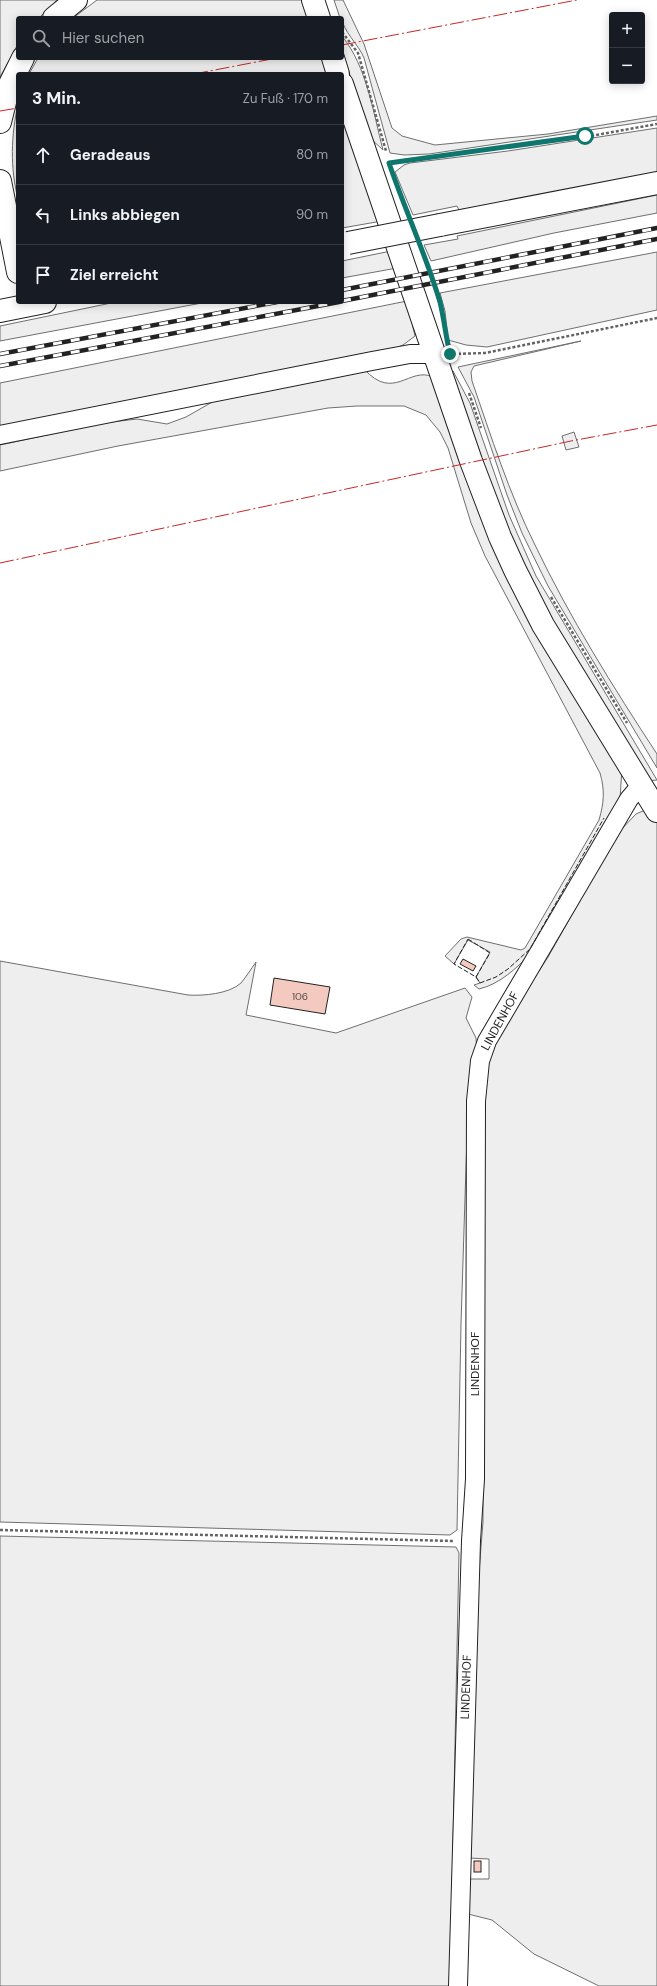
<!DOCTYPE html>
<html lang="de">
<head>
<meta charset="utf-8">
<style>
  :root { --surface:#171b24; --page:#20242c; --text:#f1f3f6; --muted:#9ea1a6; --line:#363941 }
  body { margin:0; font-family:"DM Sans",sans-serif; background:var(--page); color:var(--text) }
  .controls { position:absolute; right:12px; top:12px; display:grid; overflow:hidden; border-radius:4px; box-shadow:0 2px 10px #0003 }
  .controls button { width:36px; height:36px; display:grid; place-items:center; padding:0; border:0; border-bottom:1px solid var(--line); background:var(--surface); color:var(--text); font:20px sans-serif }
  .stop { position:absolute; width:12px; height:12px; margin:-9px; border:3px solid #0f766e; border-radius:50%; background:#fff }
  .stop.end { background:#0f766e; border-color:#fff; box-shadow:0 1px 4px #0008 }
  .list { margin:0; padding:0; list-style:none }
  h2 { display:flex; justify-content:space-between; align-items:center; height:52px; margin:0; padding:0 16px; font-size:17px }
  h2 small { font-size:13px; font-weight:400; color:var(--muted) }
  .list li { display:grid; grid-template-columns:26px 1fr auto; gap:12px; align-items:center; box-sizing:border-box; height:60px; padding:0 16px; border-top:1px solid var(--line) }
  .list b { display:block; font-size:15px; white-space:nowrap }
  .list em { font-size:13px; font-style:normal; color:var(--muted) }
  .icon { flex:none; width:22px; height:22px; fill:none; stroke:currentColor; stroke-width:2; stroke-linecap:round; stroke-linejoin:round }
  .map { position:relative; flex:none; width:657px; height:1986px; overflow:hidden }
  .search { position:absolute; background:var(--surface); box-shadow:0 2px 10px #0003; left:16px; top:16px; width:328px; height:44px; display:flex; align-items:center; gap:10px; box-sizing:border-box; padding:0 14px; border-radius:4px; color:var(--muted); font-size:15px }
  .panel { position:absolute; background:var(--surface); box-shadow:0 2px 10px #0003; left:16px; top:72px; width:328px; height:232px; border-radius:4px }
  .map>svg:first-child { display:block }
</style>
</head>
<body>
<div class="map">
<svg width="657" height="1986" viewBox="0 0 657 1986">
  <rect width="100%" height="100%" fill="#fff"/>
  <g fill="#eee" stroke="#6f6f6f">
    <path d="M 0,0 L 57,0 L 39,18 L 18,18 L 18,44 L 0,77 Z"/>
    <path d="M 97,0 L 302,0 L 309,18 L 73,18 Z"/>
    <path d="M 334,0 L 343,0 L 364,44 L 392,128 L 402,136 L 435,145 L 548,134 L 657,116 L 657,120 L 429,154 L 404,155 L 390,153 L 364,58 C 359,45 342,30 342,18 L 340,18 Z"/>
    <path d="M 342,36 C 367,67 373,112 383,150 L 370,138 L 342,50 Z"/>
    <path d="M 38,58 L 323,58 L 329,74 L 29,74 Z"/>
    <path d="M 18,104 L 18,199 C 10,167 11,136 18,104 Z"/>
    <path d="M 342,111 L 382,221 L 342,228 Z"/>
    <path d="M 657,128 L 657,173 L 459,210 L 457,206 L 413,215 L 395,172 L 404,165 L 410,163 L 508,151 Z"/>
    <path d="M 657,195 L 657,213 L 554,233 L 431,261 L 424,245 L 458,239 L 457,236 Z"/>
    <path d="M 391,251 L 397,268 L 342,278 L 342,261 Z"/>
    <path d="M 657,252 L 657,310 L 487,347 L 466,345 L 448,340 L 445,311 L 440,293 Z"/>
    <path d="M 407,301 L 415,336 L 403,345 L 389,351 L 0,431 L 0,383 Z"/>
    <path d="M 116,302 L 207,302 L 0,341 L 0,326 Z"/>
    <path d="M 581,341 L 474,366 L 471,372 L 472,381 C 491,436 509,493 535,545 C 570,618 613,687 657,754 L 657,768 L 548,586 L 522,533 L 507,495 L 474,397 L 458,367 Z"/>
    <path d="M 364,369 C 394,402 409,366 433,377 L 622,768 L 620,799 L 531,953 C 517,968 500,984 479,989 L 474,985 L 480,983 L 476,977 L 490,952 L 468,940 L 454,964 L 445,956 L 461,939 L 467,937 L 521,950 L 525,948 L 599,820 C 604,803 605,790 600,773 L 485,556 L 471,523 L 448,448 L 440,432 L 426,415 L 404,406 L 357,406 L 328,408 L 118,446 L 0,471 L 0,445 L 103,423 L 137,419 L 167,424 L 186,417 L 214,401 Z"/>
    <path d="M 453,371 L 470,403 L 509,515 L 536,576 L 657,780 L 647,781 L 542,608 L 515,550 L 452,376 Z"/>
    <path d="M 574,432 L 579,447 L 566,450 L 562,436 Z"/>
    <path d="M 645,810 L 652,814 L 657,823 L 657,1986 L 599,1986 L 534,1954 L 492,1920 L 468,1914 L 469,1879 L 489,1879 L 489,1859 L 469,1858 L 475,1623 L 483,1522 L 483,1154 L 486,1073 L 489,1053 L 500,1031 L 548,957 L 618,833 L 636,814 Z"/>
    <path d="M 0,961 L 188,995 C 203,996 229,994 241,983 C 246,977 251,969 256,962 L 246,1015 L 336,1033 L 465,988 L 472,997 L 466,1018 L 476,1038 L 477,1051 L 468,1104 L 461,1324 L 457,1530 L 450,1535 L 0,1522 Z"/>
    <path d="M 0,1536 L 456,1547 L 459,1553 L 450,1986 L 0,1986 Z"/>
  </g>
  <g fill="#f3c9c0" stroke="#222">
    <path d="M 463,959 L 476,966 L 473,971 L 460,964 Z"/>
    <path d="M 274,978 L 330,987 L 325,1014 L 270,1005 Z"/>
    <rect x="474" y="1861" width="7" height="11"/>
  </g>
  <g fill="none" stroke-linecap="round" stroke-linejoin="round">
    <defs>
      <g id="minor">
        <path d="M 0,435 L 372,361 L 410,354 L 434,354"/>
        <path d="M 458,1986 L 471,1541 L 475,1479 L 476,1101 L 480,1061 L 487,1041 L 629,799 L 635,792 L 642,787"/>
      </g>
      <g id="major">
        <path d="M 313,0 L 319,18"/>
        <path d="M 54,18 L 76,0"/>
        <path d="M 333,58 L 338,74"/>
        <path d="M 342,84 L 471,461 L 500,537 L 515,570 L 543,625 L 657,811"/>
        <path d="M 0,122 L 9,86 L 23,58"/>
        <path d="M 0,181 L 18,272"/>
        <path d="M 0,311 L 45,302"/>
      </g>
      <path id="highway" d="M 440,225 L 657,183"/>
    </defs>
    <use href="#minor" stroke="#222" stroke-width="20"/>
    <use href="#major" stroke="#222" stroke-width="24"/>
    <use href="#highway" stroke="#222" stroke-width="24"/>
    <g stroke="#646464" stroke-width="2.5" stroke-dasharray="3 2" stroke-linecap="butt">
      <path d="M 342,32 L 358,53 L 386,151"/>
      <path d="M 388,163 L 585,137 L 657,124"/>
      <path d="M 403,201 L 409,213"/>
      <path d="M 420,246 L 440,303 L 442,314"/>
      <path d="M 453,354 L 485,353 L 657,318"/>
      <path d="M 469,393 L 481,428"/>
      <path d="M 551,597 L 627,723"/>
      <path d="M 0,1530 L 454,1541"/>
    </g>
    <use href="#minor" stroke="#fff" stroke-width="18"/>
    <use href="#major" stroke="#fff" stroke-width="22"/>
    <use href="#highway" stroke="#fff" stroke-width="22"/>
    <defs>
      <g id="rail">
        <path d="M 342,290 L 657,228"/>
        <path d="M 342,301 L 657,239"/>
        <path d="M 0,354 L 277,302"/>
        <path d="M 0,366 L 339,302"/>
      </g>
    </defs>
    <use href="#rail" stroke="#222" stroke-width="4.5"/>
    <use href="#rail" stroke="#fff" stroke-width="3" stroke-dasharray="9" stroke-linecap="butt"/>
    <defs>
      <path id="highway-bridge" d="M 348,243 L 440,225"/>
    </defs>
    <use href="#highway-bridge" stroke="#222" stroke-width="24" stroke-linecap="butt"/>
    <use href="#highway-bridge" stroke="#fff" stroke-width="22"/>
    <g stroke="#222" stroke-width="1" stroke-dasharray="5 2" stroke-linecap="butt">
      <path d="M 468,939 L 490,953 L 476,977 L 454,964 Z"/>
      <path d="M 476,977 L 480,983 L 496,977 L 508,969 L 530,949 L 604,818"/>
    </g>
    <g stroke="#c62828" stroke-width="1" stroke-dasharray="14 3 2 3" stroke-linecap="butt">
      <path d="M 342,45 L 577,0"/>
      <path d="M 194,74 L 277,58"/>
      <path d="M 0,111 L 18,108"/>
      <path d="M 0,563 L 571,441 L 657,425"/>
    </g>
  </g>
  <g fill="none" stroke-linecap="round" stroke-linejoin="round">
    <path stroke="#0f766e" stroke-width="5" d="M 450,354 C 446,337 444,319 440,302 C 426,255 405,210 389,163 L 585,136"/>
  </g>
  <g text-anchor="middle" stroke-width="3" stroke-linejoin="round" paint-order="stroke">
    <g font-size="10" fill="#564c4a">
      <text x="300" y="1000">106</text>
    </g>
    <g font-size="12" fill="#222" stroke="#fff">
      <text transform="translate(500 1021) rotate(-61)" y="4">LINDENHOF</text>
      <text transform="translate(475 1364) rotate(-90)" y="4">LINDENHOF</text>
      <text transform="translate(466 1687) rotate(-88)" y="4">LINDENHOF</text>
    </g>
  </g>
</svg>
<div class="controls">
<button>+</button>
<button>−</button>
</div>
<div class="stop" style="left:585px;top:136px"></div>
<div class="stop end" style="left:450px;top:354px"></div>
<div class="search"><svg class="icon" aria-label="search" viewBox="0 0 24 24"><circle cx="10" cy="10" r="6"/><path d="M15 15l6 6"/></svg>Hier suchen</div>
<section class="panel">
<h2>3 Min.<small>Zu Fuß · 170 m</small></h2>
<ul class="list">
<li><svg class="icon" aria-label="ahead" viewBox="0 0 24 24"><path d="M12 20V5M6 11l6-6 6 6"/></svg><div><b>Geradeaus</b></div><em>80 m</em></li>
<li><svg class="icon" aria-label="left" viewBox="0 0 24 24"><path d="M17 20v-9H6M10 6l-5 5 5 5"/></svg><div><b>Links abbiegen</b></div><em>90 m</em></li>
<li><svg class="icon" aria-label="arrive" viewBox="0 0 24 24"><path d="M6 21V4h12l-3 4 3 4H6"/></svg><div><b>Ziel erreicht</b></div></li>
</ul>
</section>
</div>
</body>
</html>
